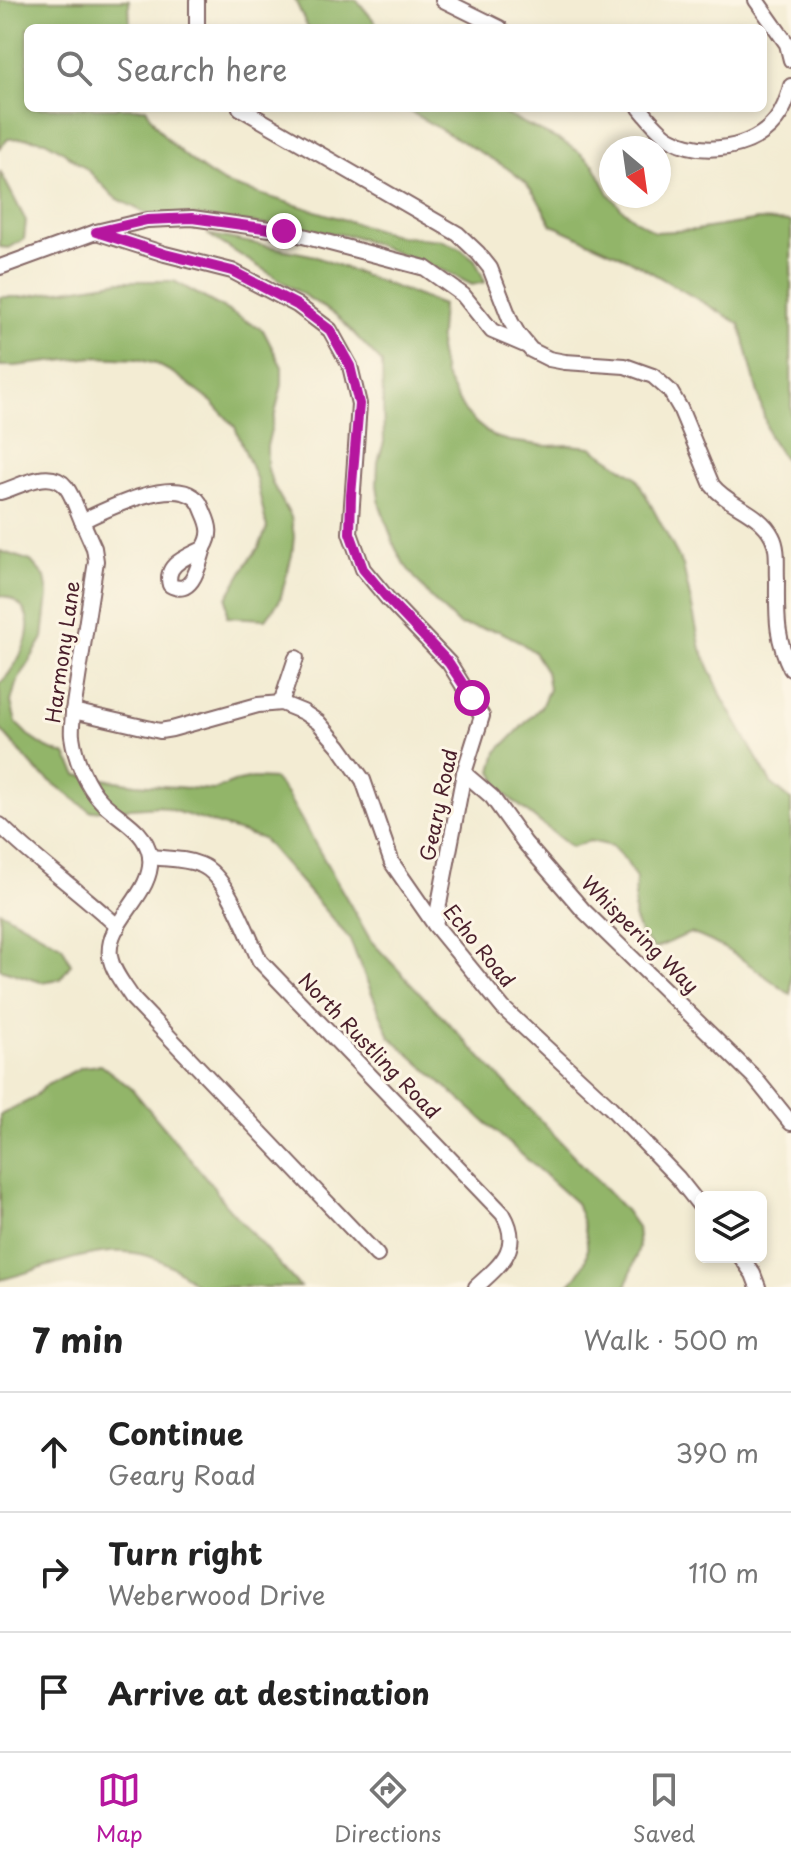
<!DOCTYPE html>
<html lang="en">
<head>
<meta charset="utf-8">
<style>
  :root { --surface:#fff; --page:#f2f2f2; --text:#222; --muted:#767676; --line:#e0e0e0; --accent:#b5179e }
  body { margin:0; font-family:"Playpen Sans",sans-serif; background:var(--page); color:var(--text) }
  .controls { position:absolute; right:24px; bottom:24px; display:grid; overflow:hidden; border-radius:12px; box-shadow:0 4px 12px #0003 }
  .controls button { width:72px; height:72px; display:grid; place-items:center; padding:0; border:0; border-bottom:2px solid var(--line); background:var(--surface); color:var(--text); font:40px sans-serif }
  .compass { position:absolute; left:599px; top:136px; width:72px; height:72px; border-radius:50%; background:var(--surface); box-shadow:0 4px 12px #0003; rotate:151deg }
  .stop { position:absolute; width:24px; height:24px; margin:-18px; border:6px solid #b5179e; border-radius:50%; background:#fff }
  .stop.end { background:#b5179e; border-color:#fff; box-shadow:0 2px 8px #0008 }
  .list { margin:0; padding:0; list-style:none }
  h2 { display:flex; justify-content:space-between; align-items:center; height:104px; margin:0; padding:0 32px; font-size:34px }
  h2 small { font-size:26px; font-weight:400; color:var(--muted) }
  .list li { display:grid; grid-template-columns:52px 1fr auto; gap:24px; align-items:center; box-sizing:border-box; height:120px; padding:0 32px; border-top:2px solid var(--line) }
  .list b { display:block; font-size:30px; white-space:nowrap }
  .list p { margin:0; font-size:26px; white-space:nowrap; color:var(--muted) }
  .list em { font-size:26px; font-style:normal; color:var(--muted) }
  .icon { flex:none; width:44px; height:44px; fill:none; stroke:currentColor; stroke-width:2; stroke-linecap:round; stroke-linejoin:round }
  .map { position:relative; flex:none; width:791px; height:1287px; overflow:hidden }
  .search { position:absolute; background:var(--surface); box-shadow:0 4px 12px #0003; left:24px; right:24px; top:24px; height:88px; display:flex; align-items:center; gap:20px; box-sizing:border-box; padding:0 28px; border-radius:12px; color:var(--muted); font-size:30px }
  .sheet { height:464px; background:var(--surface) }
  nav { display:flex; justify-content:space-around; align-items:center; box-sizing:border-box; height:112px; border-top:2px solid var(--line); background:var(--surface); font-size:22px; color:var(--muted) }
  nav a { display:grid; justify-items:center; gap:4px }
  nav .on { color:var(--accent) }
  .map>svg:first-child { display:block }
</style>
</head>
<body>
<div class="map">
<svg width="791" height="1287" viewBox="0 0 791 1287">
  <rect width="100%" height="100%" fill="#fcf5e5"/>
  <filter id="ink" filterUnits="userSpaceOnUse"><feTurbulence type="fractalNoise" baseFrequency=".0125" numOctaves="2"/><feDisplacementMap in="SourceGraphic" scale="16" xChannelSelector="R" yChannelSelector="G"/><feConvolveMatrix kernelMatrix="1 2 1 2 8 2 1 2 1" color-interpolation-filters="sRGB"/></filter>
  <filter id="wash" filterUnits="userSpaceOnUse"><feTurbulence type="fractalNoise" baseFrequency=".006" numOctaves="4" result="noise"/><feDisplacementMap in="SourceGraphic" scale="32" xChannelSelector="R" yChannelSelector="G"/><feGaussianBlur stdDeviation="1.8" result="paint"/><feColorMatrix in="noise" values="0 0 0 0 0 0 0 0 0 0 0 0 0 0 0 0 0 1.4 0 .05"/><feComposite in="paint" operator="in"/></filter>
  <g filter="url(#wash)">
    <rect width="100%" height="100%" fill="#f3ecd3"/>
    <g fill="#92b569" stroke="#6e6a4a" stroke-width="2">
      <path d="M 0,0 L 129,0 L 130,28 L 28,28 L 28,108 L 146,108 C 161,141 194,165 224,183 L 398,236 L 441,240 L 460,248 L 475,260 L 485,282 L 472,285 L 449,273 L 353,236 L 181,214 L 147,214 L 114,197 L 89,171 L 61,150 L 45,141 L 26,138 L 8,139 L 0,148 Z"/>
      <path d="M 295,0 L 357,0 L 380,28 L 308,28 Z"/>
      <path d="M 404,108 L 492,108 L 563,142 L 579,152 L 594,165 L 609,194 L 621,208 L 637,221 L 655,232 L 696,230 L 758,220 L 791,222 L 791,469 L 769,436 L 740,324 L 628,259 L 552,225 L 537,198 L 525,182 L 507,168 Z"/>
      <path d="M 0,171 L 26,221 L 24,239 L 9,248 L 0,247 Z"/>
      <path d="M 207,234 L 311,255 L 442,305 L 439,349 L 444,374 L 463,409 L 476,423 L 492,436 L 509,441 L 548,446 L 570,445 L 591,447 L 636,477 L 683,565 L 701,649 L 723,699 L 771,783 L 791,800 L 791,995 C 759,972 729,946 690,933 L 654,949 L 641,935 L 634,917 L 636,878 L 626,861 L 612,846 L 590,841 L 571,847 L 501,791 L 492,771 L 497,752 L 541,707 L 549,689 L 546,671 L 534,652 L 517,640 L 499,631 L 459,625 L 431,598 L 404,564 L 395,547 L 380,505 L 377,485 L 378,462 L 384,442 L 382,363 L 337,316 Z"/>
      <path d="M 121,281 L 174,281 L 263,330 L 282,367 L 282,385 L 267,446 L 267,465 L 272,483 L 291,517 L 294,536 L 292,555 L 280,600 L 266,619 L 227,617 L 227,598 L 248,562 L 259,547 L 267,528 L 256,478 L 235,427 L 212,402 L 175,374 L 156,364 L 137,359 L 94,357 L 15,366 L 0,366 L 0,297 L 22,297 Z"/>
      <path d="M 0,551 L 31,561 L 45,577 L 48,595 L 43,638 L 16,684 L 11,702 L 16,723 L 29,736 L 47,748 L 66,755 L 77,775 L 136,784 L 214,790 L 234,782 L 253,778 L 274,779 L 286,793 L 371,941 L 625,1210 L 637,1227 L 639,1248 L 626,1287 L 567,1287 C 573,1281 580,1274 583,1266 C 593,1247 583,1221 576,1203 L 390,1037 L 349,938 L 263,839 L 159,806 L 90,811 L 37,771 L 0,729 L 0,684 C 24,659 49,607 0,595 Z"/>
      <path d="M 0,911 L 62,946 L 71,964 L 60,979 L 41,982 L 0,969 Z"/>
      <path d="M 101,1065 L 131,1088 L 213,1186 L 224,1203 L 300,1287 L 198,1287 C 133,1223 73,1262 0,1280 L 0,1115 L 32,1099 L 45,1086 L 64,1076 L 82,1067 Z"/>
    </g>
  </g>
  <g filter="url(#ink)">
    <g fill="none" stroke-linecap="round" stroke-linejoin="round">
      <defs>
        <g id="minor">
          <path d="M 197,0 L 197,28"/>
          <path d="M 443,0 L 500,28"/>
          <path d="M 756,0 L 787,44 L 791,60"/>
          <path d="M 240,108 L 458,234 L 478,253 L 490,268 L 511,322 L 518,334 L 531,350 L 549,359 L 565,362 L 625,366 L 653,376 L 670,391 L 680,408 L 712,485 C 728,506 759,511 772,536 C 779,549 776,565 777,579 C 777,614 775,637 791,669"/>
          <path d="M 640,108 C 648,118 660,133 671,139 C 703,157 753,149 776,120 C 784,110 788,98 791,86"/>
          <path d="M 96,232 L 165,254 L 232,271 L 297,305 L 330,330 L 350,366 L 359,404 L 350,533 L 363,569 L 388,599 L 449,663 L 482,716 L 464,773 L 435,925"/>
          <path d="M 0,267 L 96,232 L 147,220 L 192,218 L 284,231 L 425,268 L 463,295 L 492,331 L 525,345"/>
          <path d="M 0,492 C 19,487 50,467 66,487 C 73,496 77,510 82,521"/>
          <path d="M 204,548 C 212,535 210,526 204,513 C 201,506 200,501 194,497 C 169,478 107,509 82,521 L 94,548 L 96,561 L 73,711 C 73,719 71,728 72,736 C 75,758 86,786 102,802 C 119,819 146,830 150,856 C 155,894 105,921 110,956 C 112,971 125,986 133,999 L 377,1255"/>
          <path d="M 204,548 C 199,563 193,598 170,585 C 164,563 188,557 204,548 Z"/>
          <path d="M 281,703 L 296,658"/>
          <path d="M 73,711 L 160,731 L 172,729 L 258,705 L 281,703 L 303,712 L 318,722 L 339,746 L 363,780 L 392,863 L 435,925 L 503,1008 L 610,1107 L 678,1178 L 701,1207"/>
          <path d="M 464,773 L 492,797 L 525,843 L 583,910 L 754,1077 L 791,1123"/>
          <path d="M 0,825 C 37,862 80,891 118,927"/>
          <path d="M 150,857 C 167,859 185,858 201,865 C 228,876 247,935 260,961 L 503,1214 C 523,1248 500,1265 476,1287"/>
          <path d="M 741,1257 L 753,1274 L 758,1287"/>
        </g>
      </defs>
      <use href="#minor" stroke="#856766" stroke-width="18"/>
      <use href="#minor" stroke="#fff" stroke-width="14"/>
    </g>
  </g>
  <g fill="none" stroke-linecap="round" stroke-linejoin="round" filter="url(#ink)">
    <path stroke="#b5179e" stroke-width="10" d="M 284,231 L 192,218 L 147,220 L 96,232 L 165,254 L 232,271 L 297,305 L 330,330 L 350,366 L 359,404 L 351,495 L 350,533 L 363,569 L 388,599 L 449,663 L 472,698"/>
  </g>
  <g text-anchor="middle" stroke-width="6" stroke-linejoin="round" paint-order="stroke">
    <g font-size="20" fill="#4a1f2b" stroke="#fcf5e5">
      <text transform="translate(63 652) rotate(-82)" y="7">Harmony Lane</text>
      <text transform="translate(439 805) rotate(-78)" y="7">Geary Road</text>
      <text transform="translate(640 935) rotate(45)" y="7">Whispering Way</text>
      <text transform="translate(479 946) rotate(51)" y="7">Echo Road</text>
      <text transform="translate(369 1046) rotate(46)" y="7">North Rustling Road</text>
    </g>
  </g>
</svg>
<div class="controls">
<button><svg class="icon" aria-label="layers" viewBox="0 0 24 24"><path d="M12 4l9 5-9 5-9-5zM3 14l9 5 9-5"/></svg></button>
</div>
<svg class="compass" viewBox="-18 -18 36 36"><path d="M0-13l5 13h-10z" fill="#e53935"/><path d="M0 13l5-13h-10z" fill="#767676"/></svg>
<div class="stop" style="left:472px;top:698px"></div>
<div class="stop end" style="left:284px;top:231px"></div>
<div class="search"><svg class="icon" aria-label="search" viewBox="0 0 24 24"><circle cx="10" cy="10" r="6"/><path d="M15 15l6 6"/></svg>Search here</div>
</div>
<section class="sheet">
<h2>7 min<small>Walk · 500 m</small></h2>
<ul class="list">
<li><svg class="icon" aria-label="ahead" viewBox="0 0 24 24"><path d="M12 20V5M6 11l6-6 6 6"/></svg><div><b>Continue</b><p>Geary Road</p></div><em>390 m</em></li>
<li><svg class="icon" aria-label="right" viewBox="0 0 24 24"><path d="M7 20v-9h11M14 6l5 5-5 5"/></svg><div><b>Turn right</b><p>Weberwood Drive</p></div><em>110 m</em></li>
<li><svg class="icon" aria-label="arrive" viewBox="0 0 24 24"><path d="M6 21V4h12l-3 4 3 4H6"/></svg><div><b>Arrive at destination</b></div></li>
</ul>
</section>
<nav>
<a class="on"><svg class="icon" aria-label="map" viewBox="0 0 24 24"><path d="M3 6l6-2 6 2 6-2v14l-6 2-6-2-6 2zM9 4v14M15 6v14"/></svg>Map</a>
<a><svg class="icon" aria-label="directions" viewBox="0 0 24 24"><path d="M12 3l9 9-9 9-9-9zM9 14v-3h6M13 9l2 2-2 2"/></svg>Directions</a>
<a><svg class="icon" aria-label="saved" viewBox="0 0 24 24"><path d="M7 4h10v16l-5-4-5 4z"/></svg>Saved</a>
</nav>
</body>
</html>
